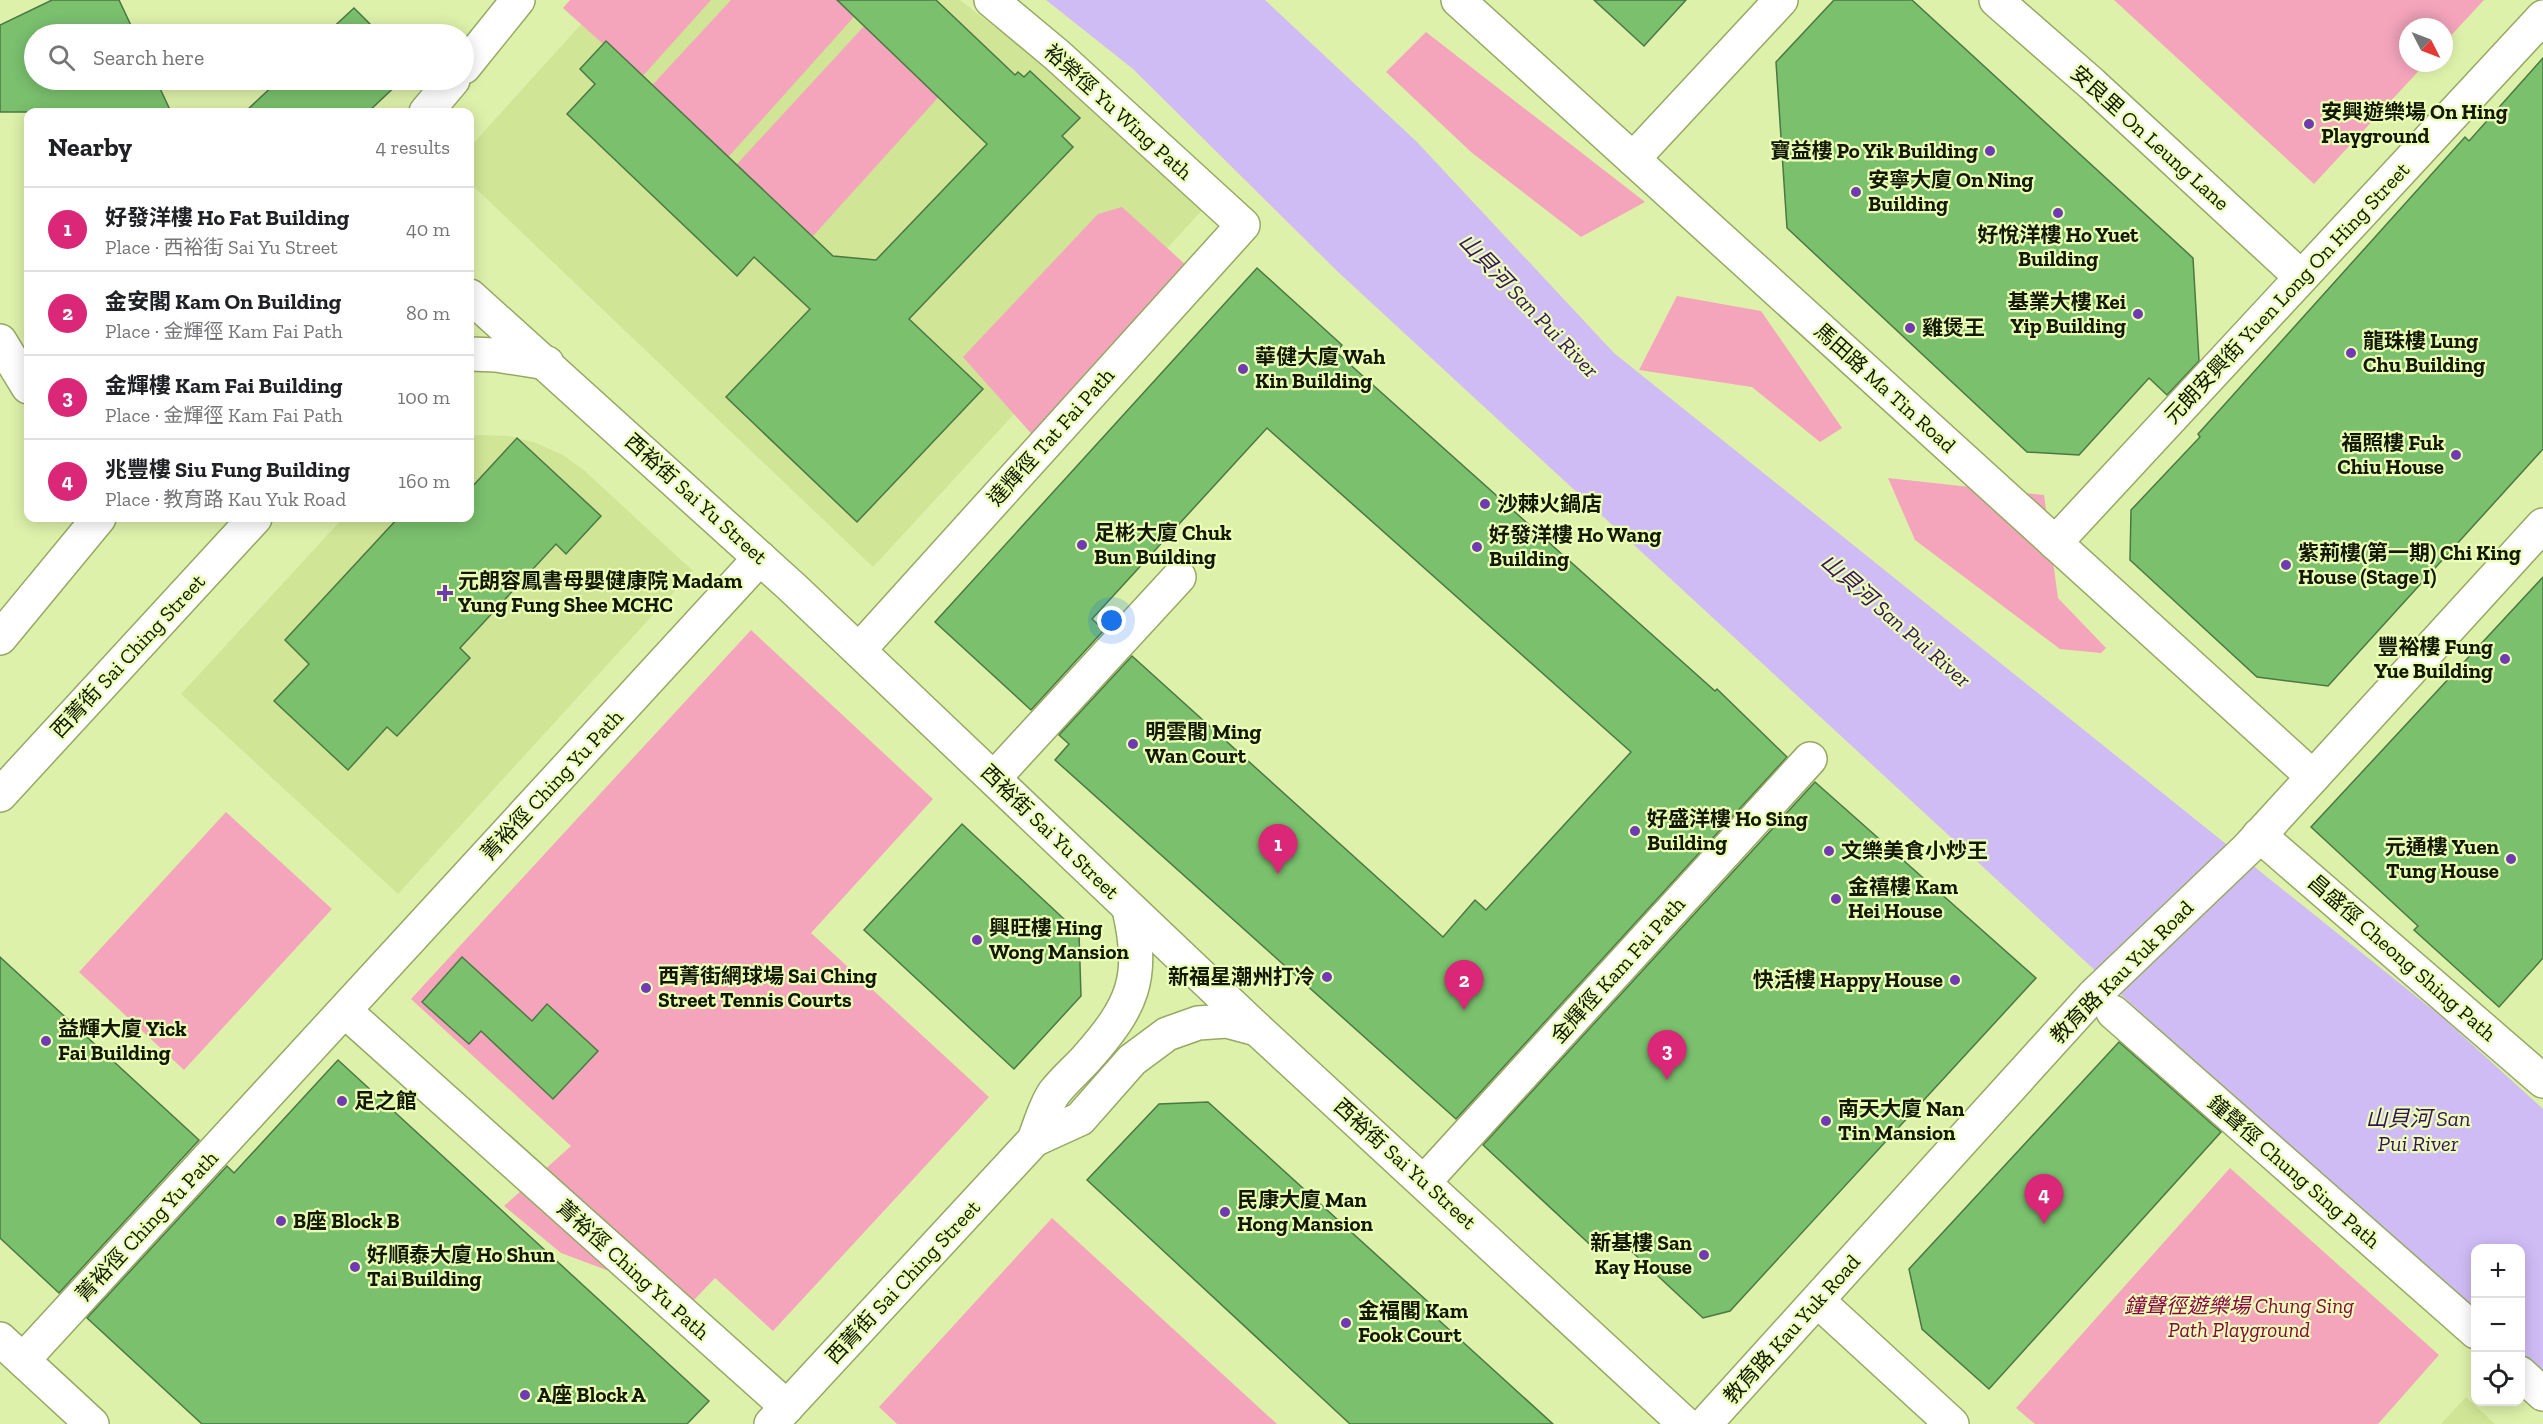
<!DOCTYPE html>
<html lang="en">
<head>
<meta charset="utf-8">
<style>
  :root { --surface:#fff; --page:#f2f2f2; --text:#202124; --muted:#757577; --line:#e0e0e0; --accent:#db2777 }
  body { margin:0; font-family:"Zilla Slab","Noto Sans TC",serif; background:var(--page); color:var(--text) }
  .controls { position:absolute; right:18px; bottom:18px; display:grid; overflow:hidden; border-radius:12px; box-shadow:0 3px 15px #0003 }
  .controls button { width:54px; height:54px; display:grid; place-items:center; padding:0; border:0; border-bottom:2px solid var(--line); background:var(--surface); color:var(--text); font:30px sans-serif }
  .compass { position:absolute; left:2399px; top:18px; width:54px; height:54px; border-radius:50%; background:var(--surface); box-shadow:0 3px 15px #0003; rotate:132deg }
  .you { position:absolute; left:1112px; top:621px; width:21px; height:21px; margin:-15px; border:4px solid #fff; border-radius:50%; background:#1a73e8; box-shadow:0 0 0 9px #1a73e833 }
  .badge { display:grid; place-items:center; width:39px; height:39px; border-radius:50%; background:var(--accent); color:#fff; font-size:20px; font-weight:700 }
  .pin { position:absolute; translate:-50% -50px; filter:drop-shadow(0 2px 3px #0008) }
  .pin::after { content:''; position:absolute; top:32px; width:21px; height:18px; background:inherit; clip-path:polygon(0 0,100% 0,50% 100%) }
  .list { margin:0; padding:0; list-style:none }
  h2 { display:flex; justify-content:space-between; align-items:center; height:78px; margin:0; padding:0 24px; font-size:26px }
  h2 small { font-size:20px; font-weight:400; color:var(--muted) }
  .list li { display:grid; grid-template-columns:39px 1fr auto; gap:18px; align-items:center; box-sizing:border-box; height:84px; padding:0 24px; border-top:2px solid var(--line) }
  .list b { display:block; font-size:22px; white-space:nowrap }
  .list p { margin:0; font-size:20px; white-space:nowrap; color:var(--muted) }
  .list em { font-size:20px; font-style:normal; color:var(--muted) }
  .icon { flex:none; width:33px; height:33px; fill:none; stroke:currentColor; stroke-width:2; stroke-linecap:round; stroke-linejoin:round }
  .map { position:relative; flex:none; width:2543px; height:1424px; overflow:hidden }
  .search { position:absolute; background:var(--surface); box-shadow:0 3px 15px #0003; left:24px; top:24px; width:450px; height:66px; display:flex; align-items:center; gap:15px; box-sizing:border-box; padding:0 21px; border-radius:33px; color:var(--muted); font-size:22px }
  .panel { position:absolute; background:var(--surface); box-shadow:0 3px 15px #0003; left:24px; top:108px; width:450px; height:414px; border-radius:12px }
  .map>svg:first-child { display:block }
</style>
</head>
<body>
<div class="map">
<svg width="2543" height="1424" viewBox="0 0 2543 1424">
  <rect width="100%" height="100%" fill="#def1aa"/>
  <g fill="#d0e596">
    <path d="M 603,0 L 960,0 L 1110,116 L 1206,206 L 873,567 L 470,183 L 470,147 Z"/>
    <path d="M 480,435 L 509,436 L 536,443 L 563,455 L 586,472 L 693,571 L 398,894 L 181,694 L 343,518 L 470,518 L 470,436 Z"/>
    <path d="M 2466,1397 L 2495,1424 L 2441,1424 Z"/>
  </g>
  <g fill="#f4a5bc">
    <path d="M 570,0 L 711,0 L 641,78 L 563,8 Z"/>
    <path d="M 731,0 L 851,0 L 861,9 L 722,164 L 644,94 Z"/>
    <path d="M 2114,0 L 2484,0 L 2444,43 L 2444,27 L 2408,27 L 2408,63 L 2426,63 L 2314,184 Z"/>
    <path d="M 866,24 L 944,91 L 804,246 L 726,176 Z"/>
    <path d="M 1426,32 L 1645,202 L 1581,237 L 1471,152 L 1386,72 Z"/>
    <path d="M 1122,207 L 1209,286 L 1053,458 L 963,357 L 1098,214 Z"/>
    <path d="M 1677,296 L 1761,311 L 1842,428 L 1820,442 L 1752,387 L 1639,370 Z"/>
    <path d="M 1888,478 L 2044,495 L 2058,598 L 2106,648 L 2101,653 L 2060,649 L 1915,540 Z"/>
    <path d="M 751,630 L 933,799 L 811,933 L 989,1097 L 773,1331 L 715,1278 L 692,1302 L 561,1253 L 504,1206 L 571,1146 L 411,999 Z"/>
    <path d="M 226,812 L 332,909 L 184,1070 L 79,972 Z"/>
    <path d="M 2230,1168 L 2439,1355 L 2378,1424 L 2035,1424 L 2016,1408 Z"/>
    <path d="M 1052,1218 L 1277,1424 L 897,1424 L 879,1407 Z"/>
  </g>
  <path fill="#d0bcf5" d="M 1046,0 L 1265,0 L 1417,142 L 1614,353 L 2443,1018 L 2543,1109 L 2543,1383 L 2521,1363 L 2520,1248 L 2476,1248 L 2475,1321 L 1337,271 L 1133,69 Z"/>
  <g fill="#7ac06d" stroke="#4b7843" stroke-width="1.5">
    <path d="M 52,0 L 119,0 L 135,34 L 34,34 L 34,80 L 156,80 L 171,112 L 0,112 L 0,25 Z"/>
    <path d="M 837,0 L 936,0 L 1015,75 L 1018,72 L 1024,77 L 1030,71 L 1080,118 L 1062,136 L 1073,147 L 909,319 L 983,389 L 857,522 L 726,397 L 810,309 L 754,257 L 737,276 L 567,114 L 595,84 L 580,69 L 606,41 L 833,256 L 876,260 L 987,144 Z"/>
    <path d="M 1594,0 L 1686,0 L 1644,46 Z"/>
    <path d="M 1834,0 L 1912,0 L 2193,258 L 2199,361 L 2167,395 L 2149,378 L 2079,455 L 2027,452 L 1787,228 L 1776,62 Z"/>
    <path d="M 354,8 L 380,34 L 326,34 Z"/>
    <path d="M 2543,58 L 2543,449 L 2328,686 L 2257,677 L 2130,560 L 2131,510 L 2200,437 L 2198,434 L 2465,137 L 2469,141 Z"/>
    <path d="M 279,80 L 402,80 L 368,112 L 245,112 Z"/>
    <path d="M 1257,268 L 1342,345 L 1336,352 L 1715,691 L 1717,689 L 1787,757 L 1456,1119 L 1055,760 L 1069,744 L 1059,735 L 1132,656 L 1443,937 L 1475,900 L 1486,910 L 1631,752 L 1267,428 L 1092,619 L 1104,630 L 1031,710 L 935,622 Z"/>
    <path d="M 517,438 L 601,516 L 566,554 L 556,544 L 460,648 L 470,658 L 397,736 L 387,727 L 348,770 L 274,701 L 309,664 L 285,640 L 398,518 L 470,518 L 470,489 Z"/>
    <path d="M 2543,577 L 2543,958 L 2499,1007 L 2414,930 L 2418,926 L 2311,827 Z"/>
    <path d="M 1815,782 L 2036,978 L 1730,1311 L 1703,1318 L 1614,1235 L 1598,1252 L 1483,1145 Z"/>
    <path d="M 962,824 L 1079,933 L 1081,996 L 1014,1069 L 864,930 Z"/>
    <path d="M 0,957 L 199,1140 L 59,1293 L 0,1238 Z"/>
    <path d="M 462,957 L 532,1021 L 547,1004 L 598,1051 L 553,1099 L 481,1031 L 469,1044 L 422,1002 Z"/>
    <path d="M 2119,1042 L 2221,1132 L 1989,1389 L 1922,1329 L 1909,1269 Z"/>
    <path d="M 338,1060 L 709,1401 L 687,1424 L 202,1424 L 87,1318 L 227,1166 L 234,1173 Z"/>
    <path d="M 1208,1102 L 1436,1309 L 1432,1314 L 1553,1424 L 1350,1424 L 1087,1180 L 1159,1104 Z"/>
  </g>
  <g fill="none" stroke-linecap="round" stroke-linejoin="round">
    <defs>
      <g id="minor">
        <path d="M 1458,0 L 2313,777"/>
        <path d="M 1996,0 L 2092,84 L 2301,277"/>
        <path d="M 464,67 L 518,0"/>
        <path d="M 426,112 L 453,80"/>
        <path d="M 1633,159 L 1781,0"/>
        <path d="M 470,296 L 793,588 L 1257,1029 L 1685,1424"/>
        <path d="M 0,341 L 28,387"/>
        <path d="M 470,354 L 496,355 L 547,363"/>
        <path d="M 2055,543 L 2543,17"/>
        <path d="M 0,638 L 99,518"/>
        <path d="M 859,650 L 1243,225 L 1057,55 L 991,0"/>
        <path d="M 994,778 L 1179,577"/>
        <path d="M 0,795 L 255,518"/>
        <path d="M 2259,835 L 2543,1081"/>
        <path d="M 345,1011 L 787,1407"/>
        <path d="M 2113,1012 L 2476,1332"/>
        <path d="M 1034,1140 L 1080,1119 L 1132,1060 L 1167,1034 L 1198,1023 L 1227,1021 L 1257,1029"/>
        <path d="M 1424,1182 L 1810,759"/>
        <path d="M 1818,1301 L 1952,1424"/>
        <path d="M 0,1339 L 92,1424"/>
        <path d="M 23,1360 L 760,558"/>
        <path d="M 2520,1373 L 2543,1394"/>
        <path d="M 771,1424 L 1034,1140 C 1040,1125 1045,1106 1054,1093 C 1063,1081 1076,1070 1086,1059 C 1133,1006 1145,979 1129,909"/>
        <path d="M 1705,1424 L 2093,996 L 2248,848 L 2543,525"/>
      </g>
    </defs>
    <use href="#minor" stroke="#97a864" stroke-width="36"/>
    <use href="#minor" stroke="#fff" stroke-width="33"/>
  </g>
  <g fill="#703ab1" stroke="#ebffb7" stroke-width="2">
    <circle cx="2309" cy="124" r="6"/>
    <circle cx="1990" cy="151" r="6"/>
    <circle cx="1856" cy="192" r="6"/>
    <circle cx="2058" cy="213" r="6"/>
    <circle cx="2138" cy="314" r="6"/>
    <circle cx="1910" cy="328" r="6"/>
    <circle cx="2351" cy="353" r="6"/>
    <circle cx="1243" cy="369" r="6"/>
    <circle cx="2456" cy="455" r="6"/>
    <circle cx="1485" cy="504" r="6"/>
    <circle cx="1082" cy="545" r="6"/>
    <circle cx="1477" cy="547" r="6"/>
    <circle cx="2286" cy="565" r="6"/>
    <path d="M442 584h6v6h6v6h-6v6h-6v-6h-6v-6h6z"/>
    <circle cx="2505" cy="659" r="6"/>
    <circle cx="1133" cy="744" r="6"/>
    <circle cx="1635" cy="831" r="6"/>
    <circle cx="1829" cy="851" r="6"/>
    <circle cx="2511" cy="859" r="6"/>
    <circle cx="1836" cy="899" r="6"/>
    <circle cx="977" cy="940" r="6"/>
    <circle cx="1327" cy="977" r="6"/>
    <circle cx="1955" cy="980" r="6"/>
    <circle cx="646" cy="988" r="6"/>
    <circle cx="46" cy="1041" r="6"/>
    <circle cx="342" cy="1101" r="6"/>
    <circle cx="1826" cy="1121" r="6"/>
    <circle cx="1225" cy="1212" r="6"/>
    <circle cx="281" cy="1221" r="6"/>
    <circle cx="1704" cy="1255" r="6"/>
    <circle cx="355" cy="1267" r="6"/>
    <circle cx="1346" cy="1323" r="6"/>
    <circle cx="525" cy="1395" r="6"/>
  </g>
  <g text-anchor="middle" stroke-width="4.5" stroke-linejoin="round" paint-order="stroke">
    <g font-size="21" fill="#131800" stroke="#ebffb7">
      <text transform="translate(1118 112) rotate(42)" y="7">裕榮徑 Yu Wing Path</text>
      <text transform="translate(2150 138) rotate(42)" y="7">安良里 On Leung Lane</text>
      <text transform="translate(2287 293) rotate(-47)" y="7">元朗安興街 Yuen Long On Hing Street</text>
      <text transform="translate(1885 388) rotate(42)" y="7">馬田路 Ma Tin Road</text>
      <text transform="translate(1051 437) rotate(-48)" y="7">達輝徑 Tat Fai Path</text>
      <text transform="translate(696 499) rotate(42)" y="7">西裕街 Sai Yu Street</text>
      <text transform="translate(128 656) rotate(-47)" y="7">西菁街 Sai Ching Street</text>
      <text transform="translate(552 785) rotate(-47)" y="7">菁裕徑 Ching Yu Path</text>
      <text transform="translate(1050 832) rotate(44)" y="7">西裕街 Sai Yu Street</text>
      <text transform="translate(2402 958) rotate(41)" y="7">昌盛徑 Cheong Shing Path</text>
      <text transform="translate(1618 970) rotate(-48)" y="7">金輝徑 Kam Fai Path</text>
      <text transform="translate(2122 972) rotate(-45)" y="7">教育路 Kau Yuk Road</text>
      <text transform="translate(1405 1164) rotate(42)" y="7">西裕街 Sai Yu Street</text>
      <text transform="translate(2294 1172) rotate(41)" y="7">鐘聲徑 Chung Sing Path</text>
      <text transform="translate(147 1226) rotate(-47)" y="7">菁裕徑 Ching Yu Path</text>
      <text transform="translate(633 1270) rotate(42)" y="7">菁裕徑 Ching Yu Path</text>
      <text transform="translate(903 1282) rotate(-47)" y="7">西菁街 Sai Ching Street</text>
      <text transform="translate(1792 1329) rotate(-48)" y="7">教育路 Kau Yuk Road</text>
    </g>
    <g font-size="21" font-weight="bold" fill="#131800" stroke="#ebffb7" text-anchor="start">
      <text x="2321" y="119">安興遊樂場 On Hing<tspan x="2321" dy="24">Playground</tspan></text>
      <text x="1978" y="158" text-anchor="end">寶益樓 Po Yik Building</text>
      <text x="1868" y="187">安寧大廈 On Ning<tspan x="1868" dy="24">Building</tspan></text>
      <text x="2058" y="242" text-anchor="middle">好悅洋樓 Ho Yuet<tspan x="2058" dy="24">Building</tspan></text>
      <text x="2126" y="309" text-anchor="end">基業大樓 Kei<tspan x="2126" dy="24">Yip Building</tspan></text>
      <text x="1922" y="335">雞煲王</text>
      <text x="2363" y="348">龍珠樓 Lung<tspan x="2363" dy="24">Chu Building</tspan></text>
      <text x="1255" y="364">華健大廈 Wah<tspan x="1255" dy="24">Kin Building</tspan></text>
      <text x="2444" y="450" text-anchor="end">福照樓 Fuk<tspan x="2444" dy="24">Chiu House</tspan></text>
      <text x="1497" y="511">沙棘火鍋店</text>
      <text x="1094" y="540">足彬大廈 Chuk<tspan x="1094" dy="24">Bun Building</tspan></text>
      <text x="1489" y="542">好發洋樓 Ho Wang<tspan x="1489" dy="24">Building</tspan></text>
      <text x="2298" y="560">紫荊樓(第一期) Chi King<tspan x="2298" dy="24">House (Stage I)</tspan></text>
      <text x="458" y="588">元朗容鳳書母嬰健康院 Madam<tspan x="458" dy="24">Yung Fung Shee MCHC</tspan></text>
      <text x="2493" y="654" text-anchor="end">豐裕樓 Fung<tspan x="2493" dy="24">Yue Building</tspan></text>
      <text x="1145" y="739">明雲閣 Ming<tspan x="1145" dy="24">Wan Court</tspan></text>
      <text x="1647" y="826">好盛洋樓 Ho Sing<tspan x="1647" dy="24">Building</tspan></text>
      <text x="2499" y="854" text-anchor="end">元通樓 Yuen<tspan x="2499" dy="24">Tung House</tspan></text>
      <text x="1841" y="858">文樂美食小炒王</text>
      <text x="1848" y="894">金禧樓 Kam<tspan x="1848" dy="24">Hei House</tspan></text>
      <text x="989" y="935">興旺樓 Hing<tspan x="989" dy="24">Wong Mansion</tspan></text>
      <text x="658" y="983">西菁街網球場 Sai Ching<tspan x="658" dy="24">Street Tennis Courts</tspan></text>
      <text x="1315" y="984" text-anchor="end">新福星潮州打冷</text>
      <text x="1943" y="987" text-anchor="end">快活樓 Happy House</text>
      <text x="58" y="1036">益輝大廈 Yick<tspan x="58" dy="24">Fai Building</tspan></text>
      <text x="354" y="1108">足之館</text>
      <text x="1838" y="1116">南天大廈 Nan<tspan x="1838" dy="24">Tin Mansion</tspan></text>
      <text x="1237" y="1207">民康大廈 Man<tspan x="1237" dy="24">Hong Mansion</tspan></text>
      <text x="293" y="1228">B座 Block B</text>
      <text x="1692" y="1250" text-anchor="end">新基樓 San<tspan x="1692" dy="24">Kay House</tspan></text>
      <text x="367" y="1262">好順泰大廈 Ho Shun<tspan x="367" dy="24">Tai Building</tspan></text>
      <text x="1358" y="1318">金福閣 Kam<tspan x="1358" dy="24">Fook Court</tspan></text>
      <text x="537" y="1402">A座 Block A</text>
    </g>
    <g font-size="21" font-style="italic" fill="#8a0246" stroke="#ebffb7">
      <text x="2239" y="1313">鐘聲徑遊樂場 Chung Sing<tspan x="2239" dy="24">Path Playground</tspan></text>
    </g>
    <g font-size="22" font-style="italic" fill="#381061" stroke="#ebffb7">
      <text transform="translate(1529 305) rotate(46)" y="8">山貝河 San Pui River</text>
      <text transform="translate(1896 620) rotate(41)" y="8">山貝河 San Pui River</text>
      <text x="2418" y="1126">山貝河 San<tspan x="2418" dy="25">Pui River</tspan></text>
    </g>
  </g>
</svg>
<div class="controls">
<button>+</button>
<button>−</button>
<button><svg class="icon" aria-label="locate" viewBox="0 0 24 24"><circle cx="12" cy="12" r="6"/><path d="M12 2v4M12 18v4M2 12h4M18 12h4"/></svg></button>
</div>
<svg class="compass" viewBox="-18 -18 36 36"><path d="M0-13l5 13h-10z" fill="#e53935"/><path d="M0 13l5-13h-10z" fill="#757577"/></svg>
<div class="you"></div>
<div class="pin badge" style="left:1278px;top:874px">1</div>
<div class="pin badge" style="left:1464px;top:1010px">2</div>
<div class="pin badge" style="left:1667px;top:1080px">3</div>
<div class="pin badge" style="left:2044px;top:1224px">4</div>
<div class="search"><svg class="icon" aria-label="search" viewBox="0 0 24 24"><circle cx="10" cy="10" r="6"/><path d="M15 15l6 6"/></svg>Search here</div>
<section class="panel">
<h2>Nearby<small>4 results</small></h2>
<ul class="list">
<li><span class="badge">1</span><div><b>好發洋樓 Ho Fat Building</b><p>Place · 西裕街 Sai Yu Street</p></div><em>40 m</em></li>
<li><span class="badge">2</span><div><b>金安閣 Kam On Building</b><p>Place · 金輝徑 Kam Fai Path</p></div><em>80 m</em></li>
<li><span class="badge">3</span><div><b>金輝樓 Kam Fai Building</b><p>Place · 金輝徑 Kam Fai Path</p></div><em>100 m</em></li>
<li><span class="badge">4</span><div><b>兆豐樓 Siu Fung Building</b><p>Place · 教育路 Kau Yuk Road</p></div><em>160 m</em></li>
</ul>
</section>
</div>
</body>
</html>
